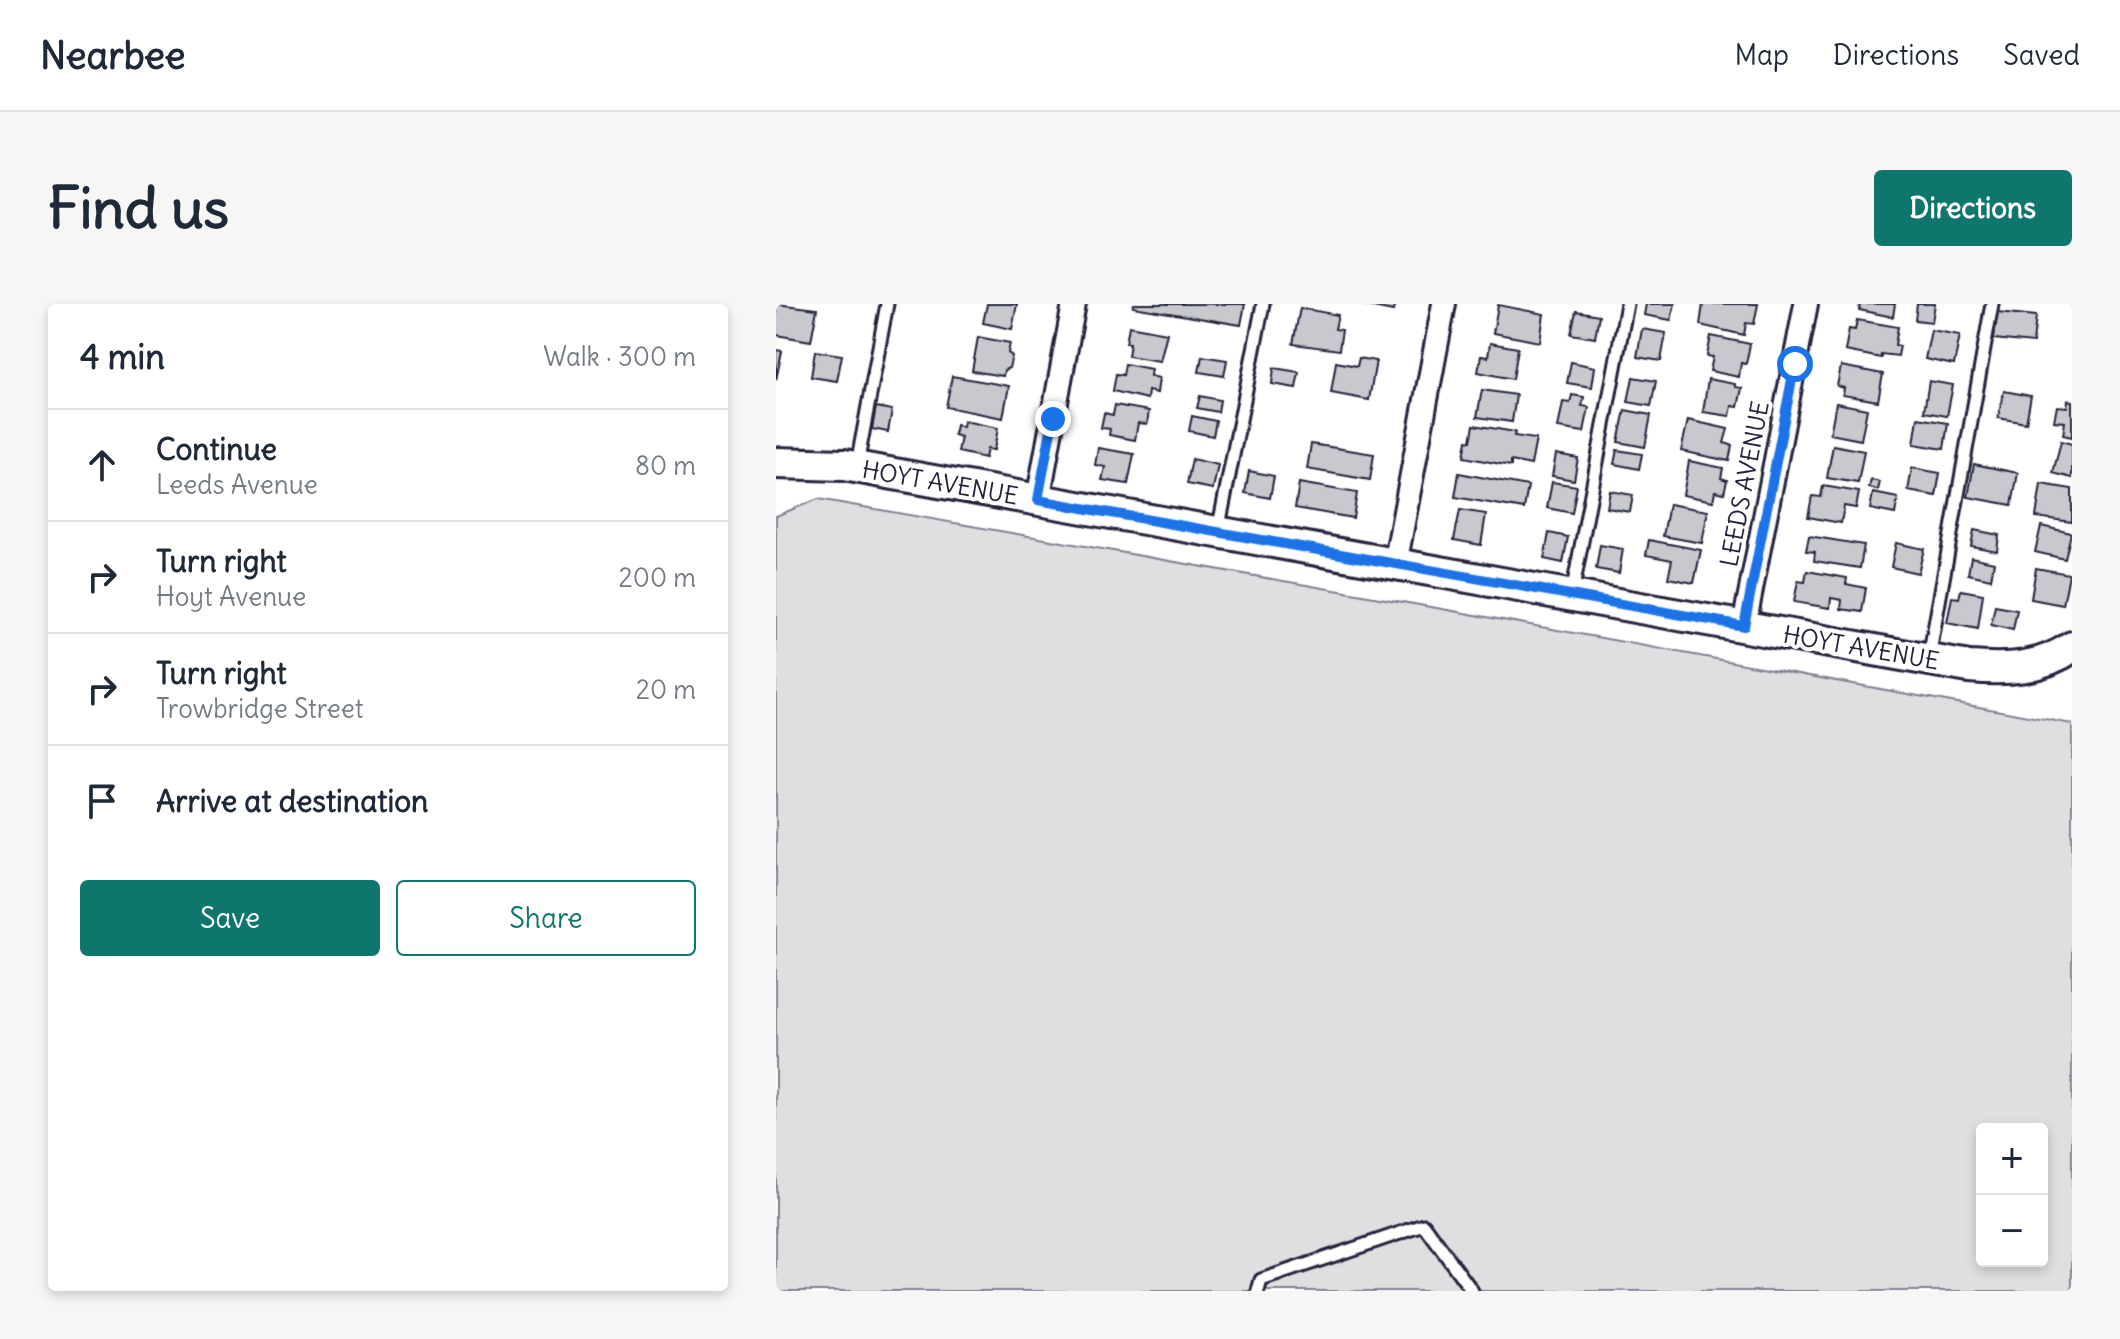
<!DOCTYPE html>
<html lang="en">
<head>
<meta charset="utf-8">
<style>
  :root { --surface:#fff; --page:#f6f6f7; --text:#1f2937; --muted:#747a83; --line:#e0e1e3; --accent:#0f766e }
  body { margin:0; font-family:Delius,sans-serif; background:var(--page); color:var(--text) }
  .controls { position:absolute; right:24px; bottom:24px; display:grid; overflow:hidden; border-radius:8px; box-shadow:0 4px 12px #0003 }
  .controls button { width:72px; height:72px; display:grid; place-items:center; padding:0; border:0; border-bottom:2px solid var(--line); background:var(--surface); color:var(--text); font:40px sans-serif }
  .stop { position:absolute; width:24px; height:24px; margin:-18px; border:6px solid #1a73e8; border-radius:50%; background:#fff }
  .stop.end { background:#1a73e8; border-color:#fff; box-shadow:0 2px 8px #0008 }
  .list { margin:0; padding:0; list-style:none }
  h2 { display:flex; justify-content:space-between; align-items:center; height:104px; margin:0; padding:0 32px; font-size:34px }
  h2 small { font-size:26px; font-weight:400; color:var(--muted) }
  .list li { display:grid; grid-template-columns:52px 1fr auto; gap:24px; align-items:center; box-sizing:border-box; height:112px; padding:0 32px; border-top:2px solid var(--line) }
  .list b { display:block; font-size:30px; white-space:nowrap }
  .list p { margin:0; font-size:26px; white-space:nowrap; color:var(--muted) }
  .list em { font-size:26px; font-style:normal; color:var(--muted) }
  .actions { display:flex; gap:16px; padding:24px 32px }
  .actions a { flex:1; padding:18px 0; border:2px solid var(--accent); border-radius:8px; text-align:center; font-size:28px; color:var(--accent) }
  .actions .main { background:var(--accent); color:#fff }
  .icon { flex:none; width:44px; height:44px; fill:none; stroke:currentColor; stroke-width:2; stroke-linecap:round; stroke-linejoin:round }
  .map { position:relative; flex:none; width:1296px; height:987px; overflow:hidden; border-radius:8px }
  header { display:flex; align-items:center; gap:48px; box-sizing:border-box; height:112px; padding:0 40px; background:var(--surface); border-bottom:2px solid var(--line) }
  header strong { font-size:38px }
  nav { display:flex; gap:44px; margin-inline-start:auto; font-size:28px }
  .intro { display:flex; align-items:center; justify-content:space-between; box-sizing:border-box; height:192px; padding:0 48px }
  h1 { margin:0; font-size:56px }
  .button { padding:20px 36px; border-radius:8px; background:var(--accent); color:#fff; font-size:28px; font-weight:700 }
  main { display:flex; gap:48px; padding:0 48px }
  aside { flex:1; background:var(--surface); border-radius:8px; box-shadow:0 4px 12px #0003 }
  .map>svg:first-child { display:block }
</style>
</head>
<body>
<header>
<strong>Nearbee</strong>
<nav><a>Map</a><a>Directions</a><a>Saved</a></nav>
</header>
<div class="intro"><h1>Find us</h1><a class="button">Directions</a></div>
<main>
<aside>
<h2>4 min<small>Walk · 300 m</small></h2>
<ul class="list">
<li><svg class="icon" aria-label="ahead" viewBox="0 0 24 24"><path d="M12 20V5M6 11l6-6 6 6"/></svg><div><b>Continue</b><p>Leeds Avenue</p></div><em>80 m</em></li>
<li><svg class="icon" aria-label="right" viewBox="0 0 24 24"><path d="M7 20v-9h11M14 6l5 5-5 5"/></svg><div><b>Turn right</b><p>Hoyt Avenue</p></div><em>200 m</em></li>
<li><svg class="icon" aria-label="right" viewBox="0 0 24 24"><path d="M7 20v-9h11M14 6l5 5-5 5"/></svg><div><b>Turn right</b><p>Trowbridge Street</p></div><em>20 m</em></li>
<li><svg class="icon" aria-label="arrive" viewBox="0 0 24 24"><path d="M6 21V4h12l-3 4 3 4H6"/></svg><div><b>Arrive at destination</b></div></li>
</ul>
<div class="actions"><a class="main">Save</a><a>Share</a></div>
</aside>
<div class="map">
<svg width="1296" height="987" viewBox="0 0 1296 987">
  <rect width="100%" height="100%" fill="#fff"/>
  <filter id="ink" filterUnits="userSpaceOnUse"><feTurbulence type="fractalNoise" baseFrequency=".0125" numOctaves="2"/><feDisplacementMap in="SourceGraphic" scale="16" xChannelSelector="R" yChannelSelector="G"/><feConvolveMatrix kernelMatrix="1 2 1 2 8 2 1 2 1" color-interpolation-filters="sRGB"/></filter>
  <g filter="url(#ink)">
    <path fill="#dfdfe2" stroke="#80808e" stroke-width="2" fill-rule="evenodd" d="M 42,195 L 683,308 L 1296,420 L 1296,987 L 0,987 L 0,212 ZM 1206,825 L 1266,825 L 1266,957 L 1206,957 Z"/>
    <g fill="#c8c8cf" stroke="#22223b" stroke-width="2">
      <path d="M 0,0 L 41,5 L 35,37 L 0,31 Z"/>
      <path d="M 211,0 L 241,0 L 236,25 L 207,19 Z"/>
      <path d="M 358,0 L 469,0 L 465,21 L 357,3 Z"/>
      <path d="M 583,0 L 619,0 L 617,7 Z"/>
      <path d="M 870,0 L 899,0 L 895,16 L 868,11 Z"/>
      <path d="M 927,0 L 982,0 L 978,20 L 970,19 L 968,31 L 924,21 Z"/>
      <path d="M 1084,0 L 1119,0 L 1117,13 L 1083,6 Z"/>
      <path d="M 1141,0 L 1159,0 L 1156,18 L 1139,16 Z"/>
      <path d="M 722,1 L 768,10 L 764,38 L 717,29 Z"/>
      <path d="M 524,4 L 562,11 L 559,25 L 566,26 L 563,46 L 517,40 Z"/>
      <path d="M 800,7 L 823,11 L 819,34 L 795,30 Z"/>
      <path d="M 1221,8 L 1260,12 L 1257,39 L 1218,35 Z"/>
      <path d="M 1081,16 L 1122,23 L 1119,41 L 1124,42 L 1122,52 L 1105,50 L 1105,54 L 1069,47 L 1073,25 L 1079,26 Z"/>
      <path d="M 353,22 L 391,29 L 384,57 L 352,52 L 354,39 L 350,39 Z"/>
      <path d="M 866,25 L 890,29 L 885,57 L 861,53 Z"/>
      <path d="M 1155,26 L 1184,31 L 1178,61 L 1149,55 Z"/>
      <path d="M 935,32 L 974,40 L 970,60 L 965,59 L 963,73 L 934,67 L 937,53 L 931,52 Z"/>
      <path d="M 202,33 L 234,39 L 232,49 L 236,52 L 233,64 L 228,66 L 227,72 L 196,67 Z"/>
      <path d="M 714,39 L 742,44 L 737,75 L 702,68 L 705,52 L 712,53 Z"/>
      <path d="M 0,46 L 6,47 L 0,76 Z"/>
      <path d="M 39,47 L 66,51 L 61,77 L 35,73 Z"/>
      <path d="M 426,52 L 451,56 L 448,72 L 423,68 Z"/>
      <path d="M 583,54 L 600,57 L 593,96 L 555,89 L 560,58 L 581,62 Z"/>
      <path d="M 795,58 L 819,63 L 816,83 L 791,79 Z"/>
      <path d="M 349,60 L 375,65 L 374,72 L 383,74 L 381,89 L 372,87 L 371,95 L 337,87 L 340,70 L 347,71 Z"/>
      <path d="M 1065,62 L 1107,70 L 1102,97 L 1067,91 L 1068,84 L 1061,82 Z"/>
      <path d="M 498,64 L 523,68 L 520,84 L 496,80 Z"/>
      <path d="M 176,72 L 233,82 L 227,114 L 170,103 Z"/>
      <path d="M 857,73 L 880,77 L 875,102 L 852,98 Z"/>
      <path d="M 932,75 L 959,80 L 959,83 L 966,84 L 962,103 L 956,102 L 954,112 L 927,108 Z"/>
      <path d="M 1153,77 L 1177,81 L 1171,112 L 1148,108 Z"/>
      <path d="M 706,86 L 740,91 L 736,118 L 701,113 Z"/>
      <path d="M 1228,87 L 1255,92 L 1250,119 L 1222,114 Z"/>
      <path d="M 796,91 L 808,93 L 806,102 L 813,103 L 808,128 L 782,124 L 787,98 L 794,99 Z"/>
      <path d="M 424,92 L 444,96 L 442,108 L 421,104 Z"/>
      <path d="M 1292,96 L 1296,97 L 1296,133 L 1287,131 L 1289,118 L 1278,117 L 1281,102 L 1291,103 Z"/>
      <path d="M 1060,99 L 1091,105 L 1085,136 L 1054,130 Z"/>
      <path d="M 339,101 L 373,107 L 371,120 L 362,119 L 359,136 L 333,131 L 334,125 L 325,124 L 328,109 L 337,111 Z"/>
      <path d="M 100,103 L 116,106 L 112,128 L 96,125 Z"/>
      <path d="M 849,106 L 875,111 L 869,143 L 842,138 Z"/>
      <path d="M 416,112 L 440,117 L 437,132 L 413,127 Z"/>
      <path d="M 1142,114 L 1172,119 L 1168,145 L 1138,140 Z"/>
      <path d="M 912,116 L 952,125 L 948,139 L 956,141 L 953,157 L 905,147 Z"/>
      <path d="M 188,117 L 222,124 L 218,146 L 211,145 L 209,154 L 182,148 L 185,133 L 178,131 L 180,121 L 187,123 Z"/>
      <path d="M 698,121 L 739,128 L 738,132 L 760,135 L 755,161 L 735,157 L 735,162 L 688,153 L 691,136 L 695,137 Z"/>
      <path d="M 1285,137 L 1296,140 L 1296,174 L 1277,169 Z"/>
      <path d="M 535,140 L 598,150 L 594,176 L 531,165 Z"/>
      <path d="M 1057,141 L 1088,147 L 1082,179 L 1051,174 Z"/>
      <path d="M 322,144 L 358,150 L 352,180 L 326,176 L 329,163 L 319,161 Z"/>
      <path d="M 841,146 L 866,150 L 863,165 L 838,160 Z"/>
      <path d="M 780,150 L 802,154 L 798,176 L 776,172 Z"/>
      <path d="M 416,155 L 442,161 L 437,185 L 411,180 Z"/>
      <path d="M 913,157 L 947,164 L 945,174 L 951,176 L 948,189 L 939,187 L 937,197 L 907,191 Z"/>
      <path d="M 1198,160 L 1242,169 L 1236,201 L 1192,193 Z"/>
      <path d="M 1136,164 L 1164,169 L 1160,192 L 1132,187 Z"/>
      <path d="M 473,167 L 498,172 L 494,194 L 469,189 Z"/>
      <path d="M 683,169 L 752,182 L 748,205 L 679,193 Z"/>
      <path d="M 1095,176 L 1104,178 L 1102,186 L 1093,184 Z"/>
      <path d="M 776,178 L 801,182 L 796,209 L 771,204 Z"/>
      <path d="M 523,179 L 581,189 L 577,214 L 519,204 Z"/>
      <path d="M 1265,180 L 1296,185 L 1296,218 L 1260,213 Z"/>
      <path d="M 1047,182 L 1083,188 L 1080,204 L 1068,202 L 1065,219 L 1032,213 L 1036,192 L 1045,193 Z"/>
      <path d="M 834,187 L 857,191 L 854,208 L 831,204 Z"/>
      <path d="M 1097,189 L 1122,194 L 1119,210 L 1094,205 Z"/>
      <path d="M 893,200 L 932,207 L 926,239 L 887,232 Z"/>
      <path d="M 684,206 L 710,210 L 705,241 L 678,236 Z"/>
      <path d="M 1265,222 L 1295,229 L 1289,255 L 1259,248 Z"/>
      <path d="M 1198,226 L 1223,231 L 1221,247 L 1195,242 Z"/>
      <path d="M 773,229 L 792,233 L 787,259 L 768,255 Z"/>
      <path d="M 1033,232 L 1088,241 L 1084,264 L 1038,257 L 1039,248 L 1030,247 Z"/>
      <path d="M 873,236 L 925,246 L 918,279 L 892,274 L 896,256 L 870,251 Z"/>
      <path d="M 1120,239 L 1148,245 L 1142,269 L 1115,263 Z"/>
      <path d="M 824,241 L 847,245 L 843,269 L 820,265 Z"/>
      <path d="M 1195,253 L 1218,258 L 1215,275 L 1192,270 Z"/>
      <path d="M 1260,264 L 1293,270 L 1287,301 L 1255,295 Z"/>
      <path d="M 1031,267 L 1071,274 L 1070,280 L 1090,284 L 1086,308 L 1065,305 L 1066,296 L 1055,294 L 1054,304 L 1018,298 L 1022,277 L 1029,278 Z"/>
      <path d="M 1185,286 L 1207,290 L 1202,325 L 1171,319 L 1176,293 L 1183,294 Z"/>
      <path d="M 1219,302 L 1241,306 L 1237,326 L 1215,321 Z"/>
    </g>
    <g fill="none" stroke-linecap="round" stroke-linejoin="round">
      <defs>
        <g id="service">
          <path d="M 81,161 L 111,0"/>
          <path d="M 442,227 L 487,0"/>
          <path d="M 796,290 L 851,0"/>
          <path d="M 1153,354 L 1216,0"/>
          <path d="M 482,987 L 485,976 L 648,921 L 696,987"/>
        </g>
        <g id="minor">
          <path d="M 262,196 L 298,0"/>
          <path d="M 619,261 L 668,0"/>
          <path d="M 968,322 L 1030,0"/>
        </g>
        <path id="secondary" d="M 0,159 L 68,161 L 1193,363 C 1231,366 1264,365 1296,343"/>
      </defs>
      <use href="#service" stroke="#22223b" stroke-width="17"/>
      <use href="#minor" stroke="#22223b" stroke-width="28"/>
      <use href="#secondary" stroke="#22223b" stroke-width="36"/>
      <use href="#service" stroke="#fff" stroke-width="11"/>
      <use href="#minor" stroke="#fff" stroke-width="22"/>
      <use href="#secondary" stroke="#fff" stroke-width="30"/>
    </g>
  </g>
  <g fill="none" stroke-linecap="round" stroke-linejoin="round" filter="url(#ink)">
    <path stroke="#1a73e8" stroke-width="10" d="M 277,115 L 262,196 L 968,322 L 1019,60"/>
  </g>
  <g text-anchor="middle" stroke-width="8" stroke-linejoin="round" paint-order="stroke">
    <g font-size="24" fill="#22223b" stroke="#fff">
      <text transform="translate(164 179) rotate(10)" y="8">HOYT AVENUE</text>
      <text transform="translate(969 180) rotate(-79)" y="8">LEEDS AVENUE</text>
      <text transform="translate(1085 344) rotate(10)" y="8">HOYT AVENUE</text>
    </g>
  </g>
</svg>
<div class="controls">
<button>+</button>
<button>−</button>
</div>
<div class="stop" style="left:1019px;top:60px"></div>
<div class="stop end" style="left:277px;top:115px"></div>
</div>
</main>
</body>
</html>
